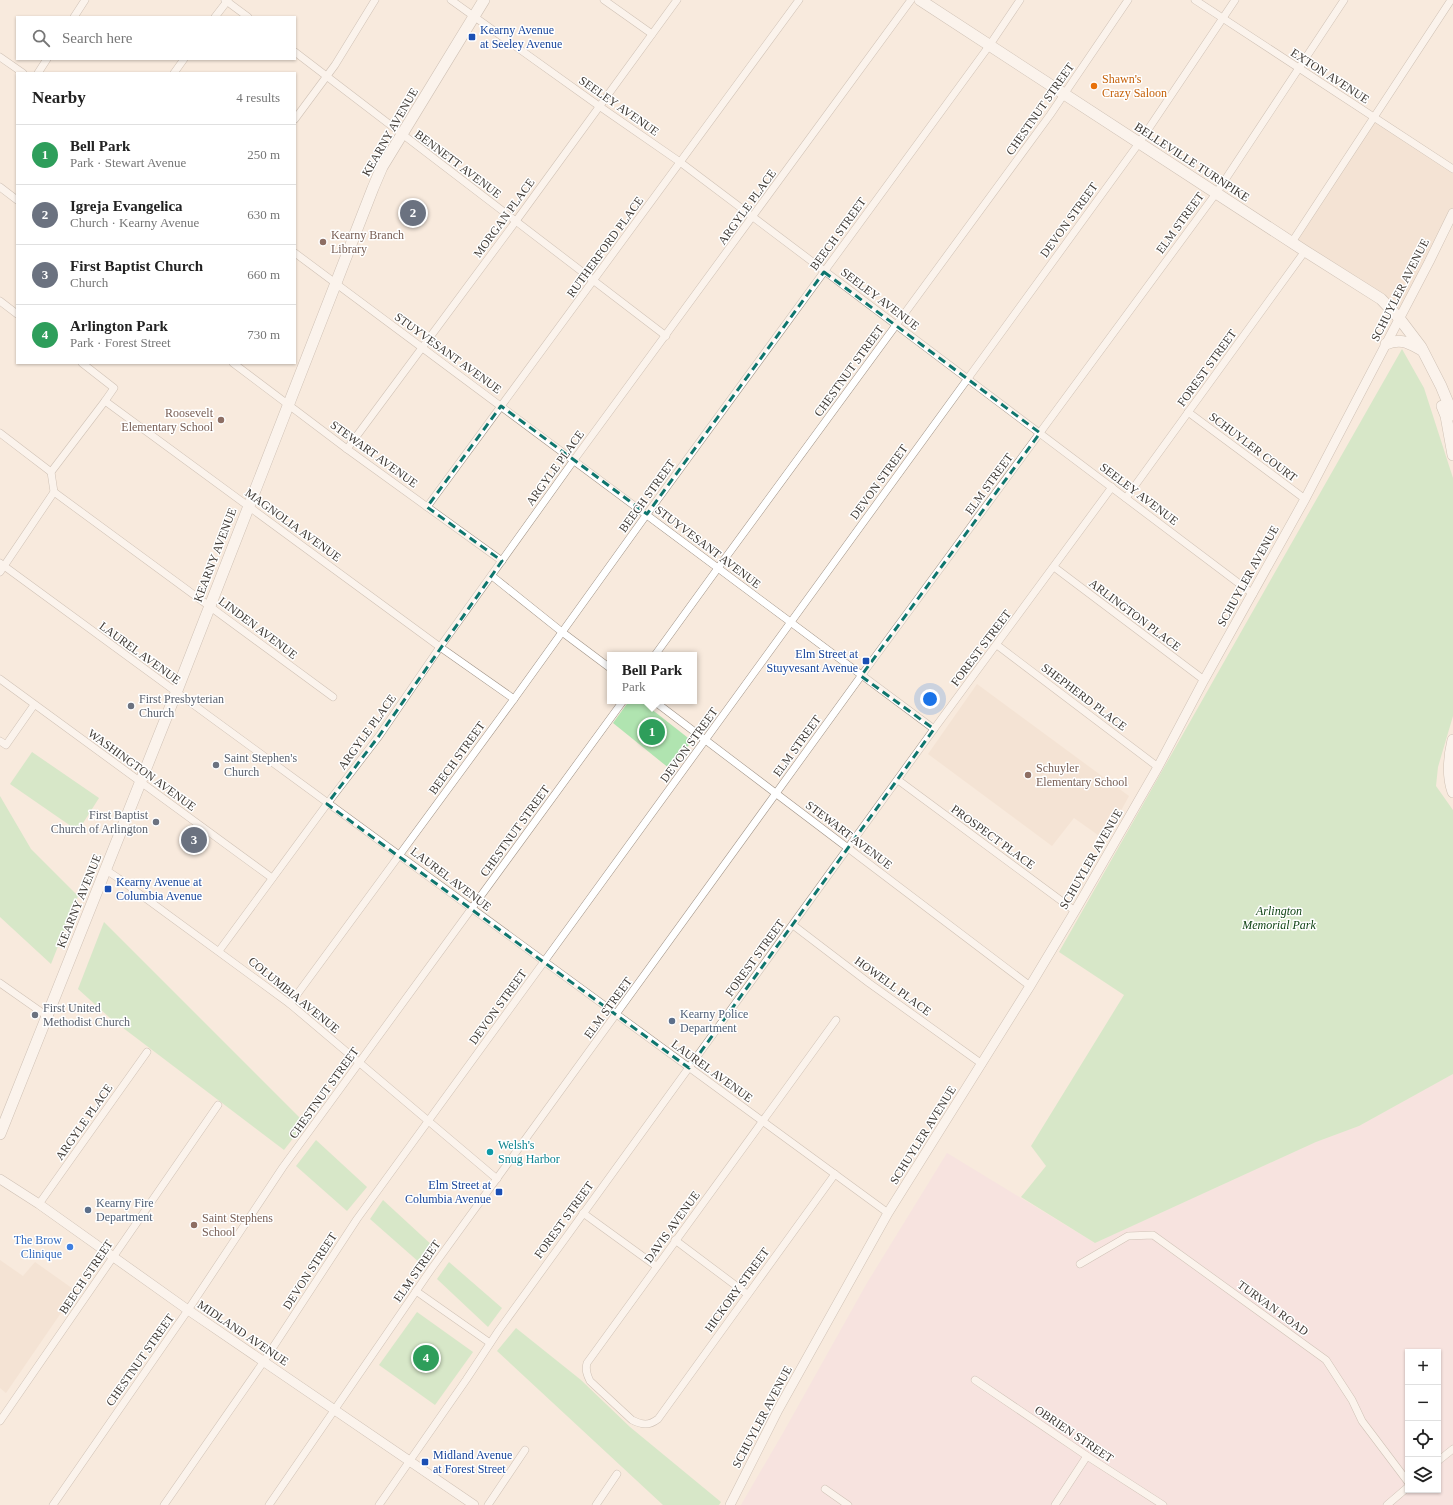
<!DOCTYPE html>
<html lang="en">
<head>
<meta charset="utf-8">
<style>
  :root { --surface:#fff; --page:#f6f6f6; --text:#222; --muted:#767676; --line:#e0e0e0; --accent:#db2777 }
  body { margin:0; font-family:"Times New Roman",serif; background:var(--page); color:var(--text) }
  .controls { position:absolute; right:12px; bottom:12px; display:grid; overflow:hidden; border-radius:0px; box-shadow:0 1px 3px #0004 }
  .controls button { width:36px; height:36px; display:grid; place-items:center; padding:0; border:0; border-bottom:1px solid var(--line); background:var(--surface); color:var(--text); font:20px sans-serif }
  .you { position:absolute; left:930px; top:699px; width:14px; height:14px; margin:-10px; border:3px solid #fff; border-radius:50%; background:#1a73e8; box-shadow:0 0 0 6px #1a73e833 }
  .badge { display:grid; place-items:center; width:26px; height:26px; border-radius:50%; background:var(--accent); color:#fff; font-size:13px; font-weight:700 }
  .pin { position:absolute; translate:-50% -50%; border:2px solid #fff; box-shadow:0 1px 4px #0006 }
  .popup { position:absolute; left:607px; top:652px; width:90px; height:52px; box-sizing:border-box; display:grid; place-content:center; border-radius:0px; background:var(--surface); filter:drop-shadow(0 1px 3px #0005); font-size:13px; white-space:nowrap; color:var(--muted) }
  .popup b { font-size:15px; color:var(--text) }
  .popup::after { content:''; position:absolute; left:50%; top:100%; margin-left:-8px; border:8px solid transparent; border-top-color:var(--surface) }
  .list { margin:0; padding:0; list-style:none }
  h2 { display:flex; justify-content:space-between; align-items:center; height:52px; margin:0; padding:0 16px; font-size:17px }
  h2 small { font-size:13px; font-weight:400; color:var(--muted) }
  .list li { display:grid; grid-template-columns:26px 1fr auto; gap:12px; align-items:center; box-sizing:border-box; height:60px; padding:0 16px; border-top:1px solid var(--line) }
  .list b { display:block; font-size:15px; white-space:nowrap }
  .list p { margin:0; font-size:13px; white-space:nowrap; color:var(--muted) }
  .list em { font-size:13px; font-style:normal; color:var(--muted) }
  .icon { flex:none; width:22px; height:22px; fill:none; stroke:currentColor; stroke-width:2; stroke-linecap:round; stroke-linejoin:round }
  .map { position:relative; flex:none; width:1453px; height:1505px; overflow:hidden }
  .search { position:absolute; background:var(--surface); box-shadow:0 1px 3px #0004; left:16px; top:16px; width:280px; height:44px; display:flex; align-items:center; gap:10px; box-sizing:border-box; padding:0 14px; border-radius:0px; color:var(--muted); font-size:15px }
  .panel { position:absolute; background:var(--surface); box-shadow:0 1px 3px #0004; left:16px; top:72px; width:280px; height:292px; border-radius:0px }
  .map>svg:first-child { display:block }
</style>
</head>
<body>
<div class="map">
<svg width="1453" height="1505" viewBox="0 0 1453 1505">
  <rect width="100%" height="100%" fill="#f8eadd"/>
  <g fill="#f0dcca">
    <path d="M 1373,117 L 1453,169 L 1453,213 L 1399,318 L 1292,242 Z"/>
    <path d="M 977,684 L 1129,796 L 1105,840 L 1074,818 L 1052,846 L 928,754 Z"/>
    <path d="M 0,1260 L 23,1276 L 35,1262 L 76,1291 L 6,1393 L 0,1388 Z"/>
  </g>
  <path fill="#f5dbe3" fill-rule="evenodd" d="M 1453,1074 L 1453,1505 L 741,1505 L 783,1433 L 867,1283 L 947,1153 L 1095,1243 L 1316,1142 L 1359,1126 ZM 1408,1352 L 1438,1352 L 1438,1490 L 1408,1490 Z"/>
  <g fill="#b0e4b0">
    <path d="M 1402,349 L 1424,388 L 1453,478 L 1453,716 L 1438,767 L 1436,786 L 1453,810 L 1453,1074 L 1359,1126 L 1316,1142 L 1095,1243 L 1021,1197 L 1046,1166 L 1031,1146 L 1124,995 L 1059,952 Z"/>
    <path d="M 629,701 L 641,701 L 692,741 L 670,769 L 613,723 Z"/>
    <path d="M 32,752 L 99,798 L 78,831 L 10,784 Z"/>
    <path d="M 0,796 L 31,849 L 78,896 L 51,964 L 0,917 Z"/>
    <path d="M 104,922 L 305,1123 L 284,1150 L 110,1018 L 78,989 Z"/>
    <path d="M 316,1140 L 367,1187 L 347,1211 L 296,1166 Z"/>
    <path d="M 383,1200 L 434,1247 L 420,1263 L 370,1219 Z"/>
    <path d="M 449,1262 L 502,1308 L 488,1327 L 437,1279 Z"/>
    <path d="M 417,1312 L 473,1352 L 435,1405 L 379,1365 Z"/>
    <path d="M 516,1328 L 581,1380 L 630,1427 L 721,1502 L 719,1505 L 663,1505 L 497,1351 Z"/>
  </g>
  <g fill="none" stroke-linecap="round" stroke-linejoin="round">
    <defs>
      <g id="street">
        <path d="M 225,0 L 248,17"/>
        <path d="M 451,0 L 599,106 L 680,162 L 1253,594"/>
        <path d="M 604,0 L 652,34"/>
        <path d="M 1195,0 L 1453,169"/>
        <path d="M 74,17 L 85,0"/>
        <path d="M 215,17 L 228,0"/>
        <path d="M 295,52 L 666,336"/>
        <path d="M 0,57 L 23,73"/>
        <path d="M 38,73 L 47,59"/>
        <path d="M 174,73 L 184,59"/>
        <path d="M 295,119 L 335,65 L 375,0"/>
        <path d="M 0,187 L 17,200"/>
        <path d="M 1292,242 L 1451,0"/>
        <path d="M 295,253 L 934,729"/>
        <path d="M 0,301 L 17,314"/>
        <path d="M 82,363 L 114,388 L 105,401 L 440,647 L 514,699"/>
        <path d="M 233,363 L 347,449 L 502,561"/>
        <path d="M 1188,412 L 1305,499"/>
        <path d="M 0,433 L 51,472"/>
        <path d="M 347,449 L 516,221 L 677,0"/>
        <path d="M 54,492 L 333,697"/>
        <path d="M 1126,498 L 1305,251"/>
        <path d="M 427,507 L 799,0"/>
        <path d="M 0,563 C 296,780 592,997 888,1213"/>
        <path d="M 1054,567 L 1204,680"/>
        <path d="M 0,572 L 54,492 L 51,472 L 105,401"/>
        <path d="M 492,576 L 562,632 L 610,668"/>
        <path d="M 997,645 L 1158,767"/>
        <path d="M 655,655 L 718,568 L 1050,115 L 1128,0"/>
        <path d="M 0,679 L 272,878"/>
        <path d="M 654,701 L 1030,986"/>
        <path d="M 0,741 L 6,745 L 34,705"/>
        <path d="M 898,780 L 1075,911"/>
        <path d="M 106,870 L 118,878 L 290,1004 L 497,1179"/>
        <path d="M 793,925 L 869,983 L 982,1064"/>
        <path d="M 219,951 L 327,804 L 379,736 L 440,647 L 574,460 L 911,0"/>
        <path d="M 0,983 L 47,1016"/>
        <path d="M 290,1004 L 514,699 L 647,514 L 989,46 L 1020,0"/>
        <path d="M 835,1174 L 658,1419 C 649,1426 642,1425 632,1420 L 590,1381 C 587,1375 585,1370 587,1363 L 836,1020"/>
        <path d="M 39,1204 L 147,1052"/>
        <path d="M 583,1213 L 656,1266"/>
        <path d="M 675,1240 L 747,1294"/>
        <path d="M 1080,1264 L 1128,1236 L 1153,1235 L 1326,1360 L 1352,1400 L 1362,1421 L 1408,1482"/>
        <path d="M 416,1291 L 490,1343"/>
        <path d="M 975,1380 L 1087,1456 L 1163,1505"/>
        <path d="M 0,1421 L 218,1105"/>
        <path d="M 1438,1461 L 1453,1449"/>
        <path d="M 825,1489 L 848,1505"/>
        <path d="M 53,1505 L 188,1310 L 283,1167 L 623,701"/>
        <path d="M 164,1505 L 264,1361 L 357,1219 L 1139,143 L 1235,0"/>
        <path d="M 269,1505 L 432,1268 L 861,676 L 1217,192 L 1344,0"/>
        <path d="M 379,1505 L 466,1380 L 499,1330 L 934,729 L 1112,487"/>
        <path d="M 488,1505 L 525,1450"/>
        <path d="M 596,1505 L 617,1474"/>
        <path d="M 1055,1505 L 1087,1456"/>
        <path d="M 1387,1505 L 1408,1487"/>
      </g>
      <g id="secondary">
        <path d="M 0,1179 L 39,1204 L 188,1310 L 474,1505"/>
        <path d="M 730,1505 L 778,1410 L 888,1213 L 1030,986 L 1075,911 L 1158,767 L 1204,680 L 1305,499 L 1429,262 L 1453,213"/>
      </g>
      <g id="primary">
        <path d="M 920,0 L 1305,251 L 1381,299 L 1399,318 L 1421,347 L 1441,386 L 1453,415"/>
        <path d="M 1386,344 C 1402,338 1408,343 1422,350"/>
        <path d="M 1442,406 L 1446,416 L 1453,455"/>
        <path d="M 1453,740 C 1449,757 1447,775 1453,792"/>
        <path d="M 0,1134 L 176,693 L 373,188 L 382,167 L 484,0"/>
      </g>
    </defs>
    <use href="#street" stroke="#9f9286" stroke-width="8"/>
    <use href="#secondary" stroke="#9f9286" stroke-width="10"/>
    <use href="#primary" stroke="#9f9286" stroke-width="12"/>
    <use href="#street" stroke="#fff" stroke-width="7"/>
    <use href="#secondary" stroke="#fff" stroke-width="9"/>
    <use href="#primary" stroke="#fff" stroke-width="11"/>
  </g>
  <path d="M0 0H1453V1505H0ZM 824,272 L 1040,433 L 861,676 L 934,729 L 689,1068 L 327,804 L 379,736 L 502,561 L 427,507 L 501,406 L 647,514 Z" fill="#f8eadd" fill-opacity=".55" fill-rule="evenodd"/>
  <path fill="none" stroke="#0f766e" stroke-width="3" stroke-dasharray="8 5" stroke-linejoin="round" d="M 824,272 L 1040,433 L 861,676 L 934,729 L 689,1068 L 327,804 L 379,736 L 502,561 L 427,507 L 501,406 L 647,514 Z"/>
  <g fill="#1a4fb4" stroke="#fff" stroke-width="1.5">
    <rect x="468" y="33" width="8" height="8" rx="2"/>
    <rect x="862" y="657" width="8" height="8" rx="2"/>
    <rect x="104" y="885" width="8" height="8" rx="2"/>
    <rect x="495" y="1188" width="8" height="8" rx="2"/>
    <rect x="421" y="1458" width="8" height="8" rx="2"/>
  </g>
  <circle fill="#e8710a" stroke="#fff" stroke-width="1.5" cx="1094" cy="86" r="4"/>
  <g fill="#8d6e63" stroke="#fff" stroke-width="1.5">
    <circle cx="323" cy="242" r="4"/>
    <circle cx="221" cy="420" r="4"/>
    <circle cx="1028" cy="775" r="4"/>
    <circle cx="194" cy="1225" r="4"/>
  </g>
  <g fill="#6b7280" stroke="#fff" stroke-width="1.5">
    <circle cx="131" cy="706" r="4"/>
    <circle cx="216" cy="765" r="4"/>
    <circle cx="156" cy="822" r="4"/>
    <circle cx="35" cy="1015" r="4"/>
  </g>
  <g fill="#5c6f8a" stroke="#fff" stroke-width="1.5">
    <circle cx="672" cy="1021" r="4"/>
    <circle cx="88" cy="1210" r="4"/>
  </g>
  <circle fill="#0f9aa8" stroke="#fff" stroke-width="1.5" cx="490" cy="1152" r="4"/>
  <circle fill="#3f7fe0" stroke="#fff" stroke-width="1.5" cx="70" cy="1247" r="4"/>
  <g text-anchor="middle" stroke-width="3" stroke-linejoin="round" paint-order="stroke">
    <g font-size="12" fill="#164399" stroke="#fff" text-anchor="start">
      <text x="480" y="34">Kearny Avenue<tspan x="480" dy="14">at Seeley Avenue</tspan></text>
      <text x="858" y="658" text-anchor="end">Elm Street at<tspan x="858" dy="14">Stuyvesant Avenue</tspan></text>
      <text x="116" y="886">Kearny Avenue at<tspan x="116" dy="14">Columbia Avenue</tspan></text>
      <text x="491" y="1189" text-anchor="end">Elm Street at<tspan x="491" dy="14">Columbia Avenue</tspan></text>
      <text x="433" y="1459">Midland Avenue<tspan x="433" dy="14">at Forest Street</tspan></text>
    </g>
    <g font-size="12" fill="#3f3a35" stroke="#fff">
      <text transform="translate(1330 76) rotate(33)" y="4">EXTON AVENUE</text>
      <text transform="translate(619 106) rotate(35)" y="4">SEELEY AVENUE</text>
      <text transform="translate(1040 109) rotate(-55)" y="4">CHESTNUT STREET</text>
      <text transform="translate(390 132) rotate(-60)" y="4">KEARNY AVENUE</text>
      <text transform="translate(1192 162) rotate(33)" y="4">BELLEVILLE TURNPIKE</text>
      <text transform="translate(458 164) rotate(37)" y="4">BENNETT AVENUE</text>
      <text transform="translate(747 207) rotate(-54)" y="4">ARGYLE PLACE</text>
      <text transform="translate(504 218) rotate(-54)" y="4">MORGAN PLACE</text>
      <text transform="translate(1069 220) rotate(-54)" y="4">DEVON STREET</text>
      <text transform="translate(1180 223) rotate(-54)" y="4">ELM STREET</text>
      <text transform="translate(838 234) rotate(-54)" y="4">BEECH STREET</text>
      <text transform="translate(605 247) rotate(-54)" y="4">RUTHERFORD PLACE</text>
      <text transform="translate(1400 290) rotate(-63)" y="4">SCHUYLER AVENUE</text>
      <text transform="translate(880 299) rotate(37)" y="4">SEELEY AVENUE</text>
      <text transform="translate(448 353) rotate(36)" y="4">STUYVESANT AVENUE</text>
      <text transform="translate(1207 368) rotate(-54)" y="4">FOREST STREET</text>
      <text transform="translate(849 371) rotate(-54)" y="4">CHESTNUT STREET</text>
      <text transform="translate(1253 447) rotate(37)" y="4">SCHUYLER COURT</text>
      <text transform="translate(374 454) rotate(36)" y="4">STEWART AVENUE</text>
      <text transform="translate(555 468) rotate(-54)" y="4">ARGYLE PLACE</text>
      <text transform="translate(879 482) rotate(-54)" y="4">DEVON STREET</text>
      <text transform="translate(989 484) rotate(-54)" y="4">ELM STREET</text>
      <text transform="translate(1139 494) rotate(37)" y="4">SEELEY AVENUE</text>
      <text transform="translate(647 496) rotate(-54)" y="4">BEECH STREET</text>
      <text transform="translate(293 525) rotate(36)" y="4">MAGNOLIA AVENUE</text>
      <text transform="translate(708 547) rotate(37)" y="4">STUYVESANT AVENUE</text>
      <text transform="translate(215 555) rotate(-69)" y="4">KEARNY AVENUE</text>
      <text transform="translate(1248 576) rotate(-61)" y="4">SCHUYLER AVENUE</text>
      <text transform="translate(1135 615) rotate(37)" y="4">ARLINGTON PLACE</text>
      <text transform="translate(258 628) rotate(37)" y="4">LINDEN AVENUE</text>
      <text transform="translate(981 648) rotate(-53)" y="4">FOREST STREET</text>
      <text transform="translate(140 653) rotate(36)" y="4">LAUREL AVENUE</text>
      <text transform="translate(1084 697) rotate(37)" y="4">SHEPHERD PLACE</text>
      <text transform="translate(367 732) rotate(-54)" y="4">ARGYLE PLACE</text>
      <text transform="translate(689 745) rotate(-54)" y="4">DEVON STREET</text>
      <text transform="translate(797 746) rotate(-54)" y="4">ELM STREET</text>
      <text transform="translate(457 758) rotate(-54)" y="4">BEECH STREET</text>
      <text transform="translate(142 770) rotate(36)" y="4">WASHINGTON AVENUE</text>
      <text transform="translate(515 831) rotate(-54)" y="4">CHESTNUT STREET</text>
      <text transform="translate(849 835) rotate(37)" y="4">STEWART AVENUE</text>
      <text transform="translate(993 837) rotate(36)" y="4">PROSPECT PLACE</text>
      <text transform="translate(1091 859) rotate(-60)" y="4">SCHUYLER AVENUE</text>
      <text transform="translate(451 879) rotate(37)" y="4">LAUREL AVENUE</text>
      <text transform="translate(79 901) rotate(-68)" y="4">KEARNY AVENUE</text>
      <text transform="translate(755 958) rotate(-54)" y="4">FOREST STREET</text>
      <text transform="translate(893 986) rotate(36)" y="4">HOWELL PLACE</text>
      <text transform="translate(294 995) rotate(39)" y="4">COLUMBIA AVENUE</text>
      <text transform="translate(498 1007) rotate(-54)" y="4">DEVON STREET</text>
      <text transform="translate(608 1008) rotate(-54)" y="4">ELM STREET</text>
      <text transform="translate(712 1071) rotate(36)" y="4">LAUREL AVENUE</text>
      <text transform="translate(324 1093) rotate(-54)" y="4">CHESTNUT STREET</text>
      <text transform="translate(84 1122) rotate(-55)" y="4">ARGYLE PLACE</text>
      <text transform="translate(923 1135) rotate(-58)" y="4">SCHUYLER AVENUE</text>
      <text transform="translate(564 1220) rotate(-54)" y="4">FOREST STREET</text>
      <text transform="translate(672 1227) rotate(-54)" y="4">DAVIS AVENUE</text>
      <text transform="translate(310 1271) rotate(-57)" y="4">DEVON STREET</text>
      <text transform="translate(417 1271) rotate(-55)" y="4">ELM STREET</text>
      <text transform="translate(86 1277) rotate(-56)" y="4">BEECH STREET</text>
      <text transform="translate(737 1290) rotate(-54)" y="4">HICKORY STREET</text>
      <text transform="translate(1273 1308) rotate(36)" y="4">TURVAN ROAD</text>
      <text transform="translate(243 1333) rotate(34)" y="4">MIDLAND AVENUE</text>
      <text transform="translate(140 1360) rotate(-55)" y="4">CHESTNUT STREET</text>
      <text transform="translate(762 1417) rotate(-62)" y="4">SCHUYLER AVENUE</text>
      <text transform="translate(1074 1434) rotate(34)" y="4">OBRIEN STREET</text>
    </g>
    <g font-size="12" fill="#c56008" stroke="#fff" text-anchor="start">
      <text x="1102" y="83">Shawn's<tspan x="1102" dy="14">Crazy Saloon</tspan></text>
    </g>
    <g font-size="12" fill="#785e54" stroke="#fff" text-anchor="start">
      <text x="331" y="239">Kearny Branch<tspan x="331" dy="14">Library</tspan></text>
      <text x="213" y="417" text-anchor="end">Roosevelt<tspan x="213" dy="14">Elementary School</tspan></text>
      <text x="1036" y="772">Schuyler<tspan x="1036" dy="14">Elementary School</tspan></text>
      <text x="202" y="1222">Saint Stephens<tspan x="202" dy="14">School</tspan></text>
    </g>
    <g font-size="12" fill="#5b616d" stroke="#fff" text-anchor="start">
      <text x="139" y="703">First Presbyterian<tspan x="139" dy="14">Church</tspan></text>
      <text x="224" y="762">Saint Stephen's<tspan x="224" dy="14">Church</tspan></text>
      <text x="148" y="819" text-anchor="end">First Baptist<tspan x="148" dy="14">Church of Arlington</tspan></text>
      <text x="43" y="1012">First United<tspan x="43" dy="14">Methodist Church</tspan></text>
    </g>
    <g font-size="12" font-style="italic" fill="#104315" stroke="#fff">
      <text x="1279" y="915">Arlington<tspan x="1279" dy="14">Memorial Park</tspan></text>
    </g>
    <g font-size="12" fill="#4e5e75" stroke="#fff" text-anchor="start">
      <text x="680" y="1018">Kearny Police<tspan x="680" dy="14">Department</tspan></text>
      <text x="96" y="1207">Kearny Fire<tspan x="96" dy="14">Department</tspan></text>
    </g>
    <g font-size="12" fill="#0d838f" stroke="#fff" text-anchor="start">
      <text x="498" y="1149">Welsh's<tspan x="498" dy="14">Snug Harbor</tspan></text>
    </g>
    <g font-size="12" fill="#366cbe" stroke="#fff" text-anchor="end">
      <text x="62" y="1244">The Brow<tspan x="62" dy="14">Clinique</tspan></text>
    </g>
  </g>
</svg>
<div class="controls">
<button>+</button>
<button>−</button>
<button><svg class="icon" aria-label="locate" viewBox="0 0 24 24"><circle cx="12" cy="12" r="6"/><path d="M12 2v4M12 18v4M2 12h4M18 12h4"/></svg></button>
<button><svg class="icon" aria-label="layers" viewBox="0 0 24 24"><path d="M12 4l9 5-9 5-9-5zM3 14l9 5 9-5"/></svg></button>
</div>
<div class="you"></div>
<div class="pin badge" style="left:652px;top:732px;background:#2e9e5b">1</div>
<div class="popup"><b>Bell Park</b>Park</div>
<div class="pin badge" style="left:413px;top:213px;background:#6b7280">2</div>
<div class="pin badge" style="left:194px;top:840px;background:#6b7280">3</div>
<div class="pin badge" style="left:426px;top:1358px;background:#2e9e5b">4</div>
<div class="search"><svg class="icon" aria-label="search" viewBox="0 0 24 24"><circle cx="10" cy="10" r="6"/><path d="M15 15l6 6"/></svg>Search here</div>
<section class="panel">
<h2>Nearby<small>4 results</small></h2>
<ul class="list">
<li><span class="badge" style="background:#2e9e5b">1</span><div><b>Bell Park</b><p>Park · Stewart Avenue</p></div><em>250 m</em></li>
<li><span class="badge" style="background:#6b7280">2</span><div><b>Igreja Evangelica</b><p>Church · Kearny Avenue</p></div><em>630 m</em></li>
<li><span class="badge" style="background:#6b7280">3</span><div><b>First Baptist Church</b><p>Church</p></div><em>660 m</em></li>
<li><span class="badge" style="background:#2e9e5b">4</span><div><b>Arlington Park</b><p>Park · Forest Street</p></div><em>730 m</em></li>
</ul>
</section>
</div>
</body>
</html>
